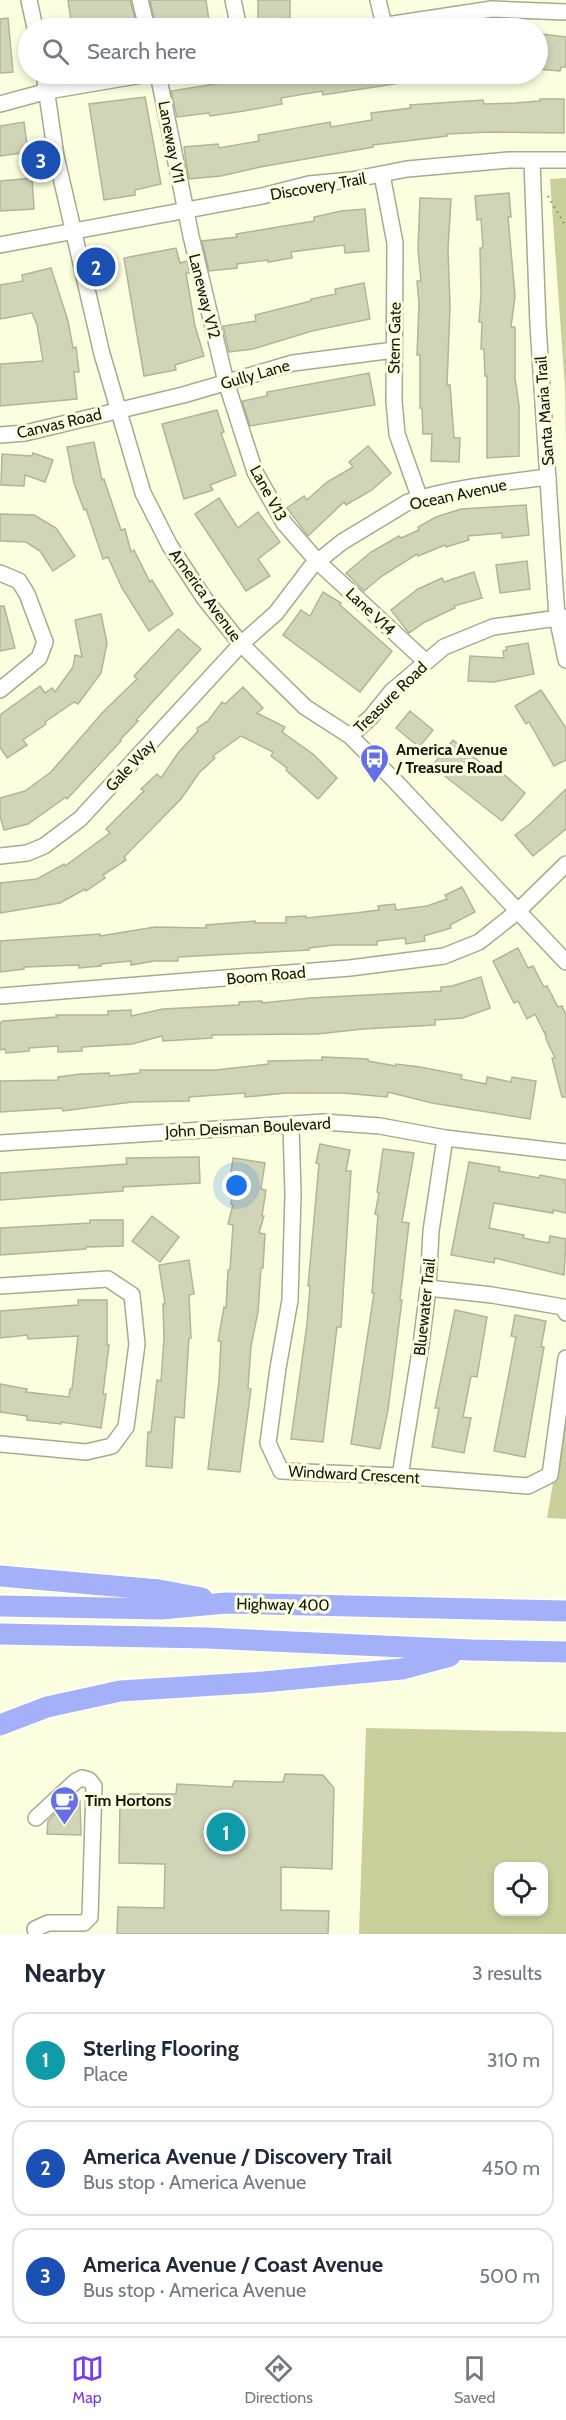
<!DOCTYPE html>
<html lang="en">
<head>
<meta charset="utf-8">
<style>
  :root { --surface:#fff; --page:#f2f2f3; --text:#1f2937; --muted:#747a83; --line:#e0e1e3; --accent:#7c3aed }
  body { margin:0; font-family:Cabin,sans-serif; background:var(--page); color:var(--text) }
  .controls { position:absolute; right:18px; bottom:18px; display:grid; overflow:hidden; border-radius:12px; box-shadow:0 3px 9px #0003 }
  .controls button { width:54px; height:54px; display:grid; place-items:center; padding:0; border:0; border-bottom:2px solid var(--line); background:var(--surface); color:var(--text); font:30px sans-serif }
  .you { position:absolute; left:237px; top:1186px; width:21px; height:21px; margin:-15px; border:4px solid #fff; border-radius:50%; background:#1a73e8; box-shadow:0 0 0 9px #1a73e833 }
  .badge { display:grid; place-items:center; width:39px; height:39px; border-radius:50%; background:var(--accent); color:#fff; font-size:20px; font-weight:700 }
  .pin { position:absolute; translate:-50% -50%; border:3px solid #fff; box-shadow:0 2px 6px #0006 }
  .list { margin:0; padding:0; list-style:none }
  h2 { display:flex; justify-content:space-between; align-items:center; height:78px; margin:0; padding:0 24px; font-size:26px }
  h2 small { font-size:20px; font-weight:400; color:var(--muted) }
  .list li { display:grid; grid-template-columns:39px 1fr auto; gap:18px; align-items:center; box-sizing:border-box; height:96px; margin:0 12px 12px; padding:0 12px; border:2px solid var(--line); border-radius:18px }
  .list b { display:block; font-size:22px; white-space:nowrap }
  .list p { margin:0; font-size:20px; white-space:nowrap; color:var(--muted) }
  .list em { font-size:20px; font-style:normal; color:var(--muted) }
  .icon { flex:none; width:33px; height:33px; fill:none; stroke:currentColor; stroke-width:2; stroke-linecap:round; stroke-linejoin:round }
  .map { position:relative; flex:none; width:566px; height:1934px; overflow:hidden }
  .search { position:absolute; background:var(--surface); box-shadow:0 3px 9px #0003; left:18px; right:18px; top:18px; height:66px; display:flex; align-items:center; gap:15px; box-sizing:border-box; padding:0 21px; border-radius:33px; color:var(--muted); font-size:22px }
  .sheet { height:402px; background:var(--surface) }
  nav { display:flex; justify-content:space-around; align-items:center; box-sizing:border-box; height:84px; border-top:2px solid var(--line); background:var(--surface); font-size:16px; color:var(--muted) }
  nav a { display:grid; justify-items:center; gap:3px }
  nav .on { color:var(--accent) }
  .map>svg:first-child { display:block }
</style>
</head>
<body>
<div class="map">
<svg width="566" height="1934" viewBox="0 0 566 1934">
  <rect width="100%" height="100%" fill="#fbffe0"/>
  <g fill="#cad09c" fill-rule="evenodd">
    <path d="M 566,178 L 566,449 L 565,388 L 550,179 Z"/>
    <path d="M 566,1408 L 566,1519 L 547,1518 Z"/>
    <path d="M 366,1728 L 566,1732 L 566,1934 L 359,1934 ZM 544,1866 L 544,1912 L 498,1912 L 498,1866 Z"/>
  </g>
  <g fill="#d1d5b7" stroke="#b1b598" stroke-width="1.5">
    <path d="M 68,0 L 130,0 L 136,22 L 106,28 L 72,28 Z"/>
    <path d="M 150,0 L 206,0 L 210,28 L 156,28 Z"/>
    <path d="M 258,0 L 290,0 L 290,18 L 258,20 Z"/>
    <path d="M 8,18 L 13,72 L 0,73 L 0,19 Z"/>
    <path d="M 542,34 L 566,37 L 566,67 L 561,67 L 560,71 L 538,69 Z"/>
    <path d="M 281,74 L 393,74 L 395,84 L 323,95 L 322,91 L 281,98 L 282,104 L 244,111 L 210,116 L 209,113 L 177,117 L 171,91 L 240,80 L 240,83 L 281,77 Z"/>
    <path d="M 145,97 L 161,184 L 135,190 L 135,195 L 104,200 L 89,104 Z"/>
    <path d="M 540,99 L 564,99 L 564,133 L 489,132 L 447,134 L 447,136 L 373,145 L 373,147 L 260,167 L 221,176 L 189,179 L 185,155 L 184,147 L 218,144 L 219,148 L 259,141 L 258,135 L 330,122 L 331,127 L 372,120 L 371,113 L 411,108 L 410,105 L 483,100 L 484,104 L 515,103 L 540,101 Z"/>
    <path d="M 24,122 L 28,152 L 0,156 L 0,126 Z"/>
    <path d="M 32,178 L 34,209 L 0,211 L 0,181 Z"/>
    <path d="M 509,193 L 511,217 L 508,217 L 515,296 L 511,327 L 515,327 L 515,378 L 519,405 L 519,456 L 487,458 L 487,376 L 485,376 L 484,349 L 481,349 L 482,322 L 479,322 L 481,294 L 480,248 L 483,248 L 481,219 L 477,220 L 475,196 Z"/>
    <path d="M 420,198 L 451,199 L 448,249 L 450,307 L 447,385 L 450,385 L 454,438 L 460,438 L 459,462 L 431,461 L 432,434 L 423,434 L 422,408 L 420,408 L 420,355 L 417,355 L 419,304 L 417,281 L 421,281 L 418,249 Z"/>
    <path d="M 365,209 L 369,251 L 345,253 L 344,245 L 291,252 L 292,258 L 268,262 L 268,260 L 237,264 L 237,268 L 209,271 L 202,241 L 237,237 L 236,234 L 314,221 L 314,217 L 341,211 Z"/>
    <path d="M 176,248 L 180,263 L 187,261 L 190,273 L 186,273 L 195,326 L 204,356 L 175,365 L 176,370 L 144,376 L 124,258 Z"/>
    <path d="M 51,268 L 68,321 L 73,348 L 76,347 L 79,372 L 74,372 L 77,399 L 0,406 L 0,364 L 43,361 L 37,325 L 32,313 L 0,319 L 0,285 L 23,281 L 22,275 Z"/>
    <path d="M 364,283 L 370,319 L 312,331 L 253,349 L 229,352 L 223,326 L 256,321 L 255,315 L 311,301 L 311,299 L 336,294 L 335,289 Z"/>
    <path d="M 369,373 L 375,405 L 250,426 L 242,401 L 267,396 L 267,392 Z"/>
    <path d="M 217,410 L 224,432 L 221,433 L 236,475 L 210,485 L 213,490 L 184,499 L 162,424 Z"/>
    <path d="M 94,442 L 102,480 L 104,479 L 121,530 L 125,529 L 131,552 L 134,550 L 150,582 L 152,580 L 173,614 L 149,631 L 122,588 L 108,557 L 103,559 L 86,509 L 84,510 L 74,483 L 67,447 Z"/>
    <path d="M 368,446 L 391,473 L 372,490 L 346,505 L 344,502 L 308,536 L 287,508 L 304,496 L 307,500 L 327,482 L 353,467 L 349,462 Z"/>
    <path d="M 33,453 L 53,460 L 45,482 L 25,475 L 24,486 L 1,485 L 2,454 L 32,456 Z"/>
    <path d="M 219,498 L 238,528 L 258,512 L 280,542 L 258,559 L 270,576 L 246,591 L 195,514 Z"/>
    <path d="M 526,505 L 529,535 L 502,538 L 502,533 L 468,536 L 469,540 L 446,547 L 445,545 L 418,556 L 417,554 L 382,576 L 364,591 L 346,573 L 371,552 L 399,536 L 401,538 L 419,530 L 418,527 L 436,517 L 461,509 Z"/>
    <path d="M 0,514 L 34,515 L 56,528 L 75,556 L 53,571 L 40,551 L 26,542 L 0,541 Z"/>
    <path d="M 527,561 L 530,589 L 500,593 L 496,565 Z"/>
    <path d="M 474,572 L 482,598 L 454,606 L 455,608 L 425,622 L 409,633 L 391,610 L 418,589 L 442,578 L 444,582 Z"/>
    <path d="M 323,592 L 341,603 L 340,605 L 392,651 L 360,692 L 283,635 L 301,610 L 310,616 Z"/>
    <path d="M 0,606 L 4,606 L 15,648 L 0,651 Z"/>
    <path d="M 101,614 L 107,643 L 101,673 L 78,704 L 74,702 L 45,722 L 46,724 L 23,740 L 27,745 L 7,758 L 0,747 L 0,715 L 40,686 L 45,693 L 52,688 L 55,692 L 73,667 L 75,655 L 82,657 L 75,620 Z"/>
    <path d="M 178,629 L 201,649 L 136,720 L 138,721 L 120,740 L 121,741 L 67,799 L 66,797 L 28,824 L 4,830 L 0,816 L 0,798 L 25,791 L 51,772 L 103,712 L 137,679 L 134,676 Z"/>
    <path d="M 528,643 L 534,674 L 494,682 L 468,681 L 470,656 L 504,658 L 503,651 L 507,650 L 506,647 Z"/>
    <path d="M 243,687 L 263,708 L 257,713 L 285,727 L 282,732 L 313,754 L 337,778 L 318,799 L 286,770 L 287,768 L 271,756 L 273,752 L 241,736 L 213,756 L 215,758 L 199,773 L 181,799 L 124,857 L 126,860 L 103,875 L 105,878 L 86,891 L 85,889 L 60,903 L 0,913 L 0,883 L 37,879 L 64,864 L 65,866 L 110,833 L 106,829 L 144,791 L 141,789 L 157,774 L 161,778 L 178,753 L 198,731 L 197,728 L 208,721 L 222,702 L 225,704 Z"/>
    <path d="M 541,690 L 566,728 L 566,760 L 554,766 L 529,722 L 526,724 L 515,706 Z"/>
    <path d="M 410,711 L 433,730 L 419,747 L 396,728 Z"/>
    <path d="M 453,740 L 488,769 L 492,764 L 525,793 L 502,821 L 432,766 Z"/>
    <path d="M 566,789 L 566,829 L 533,856 L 515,835 L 531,823 Z"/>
    <path d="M 462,887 L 475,912 L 450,925 L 451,928 L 424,936 L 425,941 L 406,944 L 405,938 L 377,941 L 377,945 L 334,945 L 309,948 L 309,950 L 178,957 L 178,961 L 154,961 L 131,965 L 131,961 L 101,964 L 101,966 L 79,968 L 79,965 L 24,967 L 24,969 L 0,972 L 0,941 L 100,934 L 100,936 L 155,927 L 206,928 L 206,925 L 255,921 L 255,923 L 286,923 L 286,917 L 306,916 L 306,918 L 355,913 L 379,910 L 378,906 L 395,904 L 396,910 L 427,906 L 447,899 L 445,895 Z"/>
    <path d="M 518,948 L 528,968 L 533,966 L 544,987 L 547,986 L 558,1007 L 562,1006 L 566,1015 L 566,1097 L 562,1097 L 552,1058 L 555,1058 L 546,1039 L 545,1031 L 545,1034 L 535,1014 L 527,1019 L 518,1001 L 514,1003 L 493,961 Z"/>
    <path d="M 481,977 L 490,1008 L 463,1018 L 435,1020 L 435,1025 L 363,1029 L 317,1034 L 212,1035 L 212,1038 L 163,1041 L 162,1036 L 132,1044 L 82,1047 L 82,1051 L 58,1052 L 58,1046 L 29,1048 L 29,1051 L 6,1053 L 5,1049 L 0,1050 L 0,1023 L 3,1021 L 57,1017 L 56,1015 L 108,1015 L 108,1011 L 131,1010 L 131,1016 L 163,1009 L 239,1005 L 239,1002 L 262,1001 L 262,1003 L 310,998 L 441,991 L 441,987 L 452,986 Z"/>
    <path d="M 322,1057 L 368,1059 L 368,1061 L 396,1066 L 396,1064 L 420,1067 L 462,1075 L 461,1079 L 486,1084 L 487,1077 L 511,1082 L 512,1077 L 536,1081 L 530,1119 L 432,1103 L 388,1092 L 387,1097 L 343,1093 L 286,1093 L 245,1097 L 245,1093 L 189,1097 L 189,1101 L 132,1102 L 63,1111 L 62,1108 L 0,1112 L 0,1081 L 58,1080 L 58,1077 L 81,1074 L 109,1073 L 110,1076 L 140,1073 L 140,1070 L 216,1070 L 269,1064 L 268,1061 L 322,1060 Z"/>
    <path d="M 320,1144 L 350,1150 L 346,1171 L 351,1171 L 341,1327 L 337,1327 L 323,1442 L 291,1439 L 307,1324 L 310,1286 L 308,1286 L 319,1164 L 316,1163 Z"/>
    <path d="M 383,1149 L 414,1153 L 402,1222 L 409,1223 L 400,1300 L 402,1300 L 388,1410 L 380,1449 L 351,1444 L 374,1293 L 372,1293 L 378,1215 L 375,1214 L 379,1193 L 377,1192 Z"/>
    <path d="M 199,1157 L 200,1183 L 123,1187 L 123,1191 L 0,1200 L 0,1173 L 127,1164 L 126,1158 Z"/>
    <path d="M 233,1158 L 265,1163 L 261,1189 L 266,1190 L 262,1216 L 264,1216 L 259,1233 L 265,1234 L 263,1268 L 261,1268 L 258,1312 L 251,1346 L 248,1388 L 251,1389 L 240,1472 L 208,1469 L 219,1381 L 221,1341 L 218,1341 L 224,1307 L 226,1308 L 228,1270 L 230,1270 L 233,1225 L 228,1224 L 233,1205 L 231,1204 L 234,1181 L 230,1180 Z"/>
    <path d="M 469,1162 L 500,1167 L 499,1171 L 539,1178 L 540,1175 L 566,1180 L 566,1213 L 553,1210 L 553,1213 L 494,1203 L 489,1228 L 524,1235 L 523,1238 L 549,1243 L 550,1236 L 566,1239 L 564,1275 L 495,1258 L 494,1263 L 451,1255 Z"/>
    <path d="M 152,1216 L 179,1237 L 160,1262 L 132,1241 Z"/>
    <path d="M 90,1220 L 123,1220 L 123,1246 L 86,1247 L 86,1249 L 0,1255 L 0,1228 L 90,1223 Z"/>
    <path d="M 189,1260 L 194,1294 L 189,1295 L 191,1338 L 189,1338 L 184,1418 L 175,1417 L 172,1468 L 146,1466 L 148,1432 L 151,1432 L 157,1380 L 161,1381 L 164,1338 L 163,1304 L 165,1304 L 159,1265 Z"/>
    <path d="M 78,1300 L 107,1300 L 107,1345 L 109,1345 L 103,1394 L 106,1394 L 101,1428 L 61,1422 L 61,1424 L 27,1420 L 27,1416 L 0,1412 L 0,1384 L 27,1389 L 26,1392 L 69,1397 L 70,1389 L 72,1389 L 78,1336 L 28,1339 L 27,1335 L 0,1338 L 0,1311 L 78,1305 Z"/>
    <path d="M 455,1310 L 487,1317 L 477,1377 L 471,1376 L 463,1417 L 471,1418 L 464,1453 L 432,1447 L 439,1408 L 435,1408 Z"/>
    <path d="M 515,1315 L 546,1321 L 541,1347 L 544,1347 L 525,1457 L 494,1451 L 516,1337 L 511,1336 Z"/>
    <path d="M 285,1774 L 323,1775 L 334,1788 L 332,1869 L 281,1867 L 281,1910 L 329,1911 L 328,1934 L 117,1934 L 118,1907 L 164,1908 L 165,1864 L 119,1863 L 120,1802 L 129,1794 L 176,1794 L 177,1784 L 232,1787 L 234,1781 L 283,1782 Z"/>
    <path d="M 68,1801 L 80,1801 L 81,1835 L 47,1834 L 48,1821 Z"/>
  </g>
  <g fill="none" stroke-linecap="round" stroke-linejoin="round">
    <defs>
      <g id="minor">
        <path d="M 29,0 L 35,28"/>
        <path d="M 140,0 L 147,28"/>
        <path d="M 233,0 L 239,28"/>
        <path d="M 378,0 L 384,25"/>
        <path d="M 367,28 L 492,9 L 566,12"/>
        <path d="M 44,74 L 56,156 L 102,354 L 143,493 L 170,546 L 204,598 L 241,644 L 305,707 L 350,736 L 394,780 L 566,962"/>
        <path d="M 158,74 L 191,236 L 226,382 L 255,472 L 284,523 L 318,562 L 425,661"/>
        <path d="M 0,104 L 48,91 L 148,74"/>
        <path d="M 532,161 L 538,325 L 553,557 L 557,617 L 566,660"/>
        <path d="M 382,175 L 395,243 L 394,401 L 397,434 L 420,499"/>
        <path d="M 0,245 L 262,196 L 309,184 L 351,180 L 407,169 L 509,160 L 566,160"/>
        <path d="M 0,435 L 25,433 L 183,395 L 293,363 L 394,350"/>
        <path d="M 0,573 L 19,581 L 27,594 L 45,642 L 39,658 L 0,690"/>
        <path d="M 350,736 L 371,717 L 392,691 L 444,647 L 493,627 L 566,617"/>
        <path d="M 0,856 L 27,853 L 44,846 L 80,819 L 241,644 L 276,613 L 311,567 L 342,542 L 408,502 C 453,487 502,483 548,477"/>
        <path d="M 0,996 L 350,968 L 444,956 L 479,942 L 518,911 L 566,864"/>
        <path d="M 291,1125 L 293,1194 L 290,1300 L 278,1368 L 268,1443 L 281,1471 L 400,1476 L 528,1486 L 550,1475 L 566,1358"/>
        <path d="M 0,1143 L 324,1122 L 380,1126 L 445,1138 L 566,1152"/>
        <path d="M 0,1286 L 108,1279 L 132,1295 L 137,1344 L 126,1427 L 112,1446 L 86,1452 L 0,1444"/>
        <path d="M 428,1288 L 492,1295 L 563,1307 L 566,1313"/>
        <path d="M 400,1476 L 421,1345 L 428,1288 L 431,1231 L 445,1138"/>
        <path d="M 35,1929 L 48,1923 L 84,1923 L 90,1917 L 94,1786 L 89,1780 L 82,1778 L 76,1781 L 36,1818"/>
      </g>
      <g id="highway">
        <path d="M 0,1576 L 159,1590 L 202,1598"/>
        <path d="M 0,1606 L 161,1609 L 226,1603 L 566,1611"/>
        <path d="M 0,1634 L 207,1638 L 471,1650 L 566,1652"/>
        <path d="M 0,1725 L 47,1707 L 120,1691 L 263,1682 L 402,1669 L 450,1656"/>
      </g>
    </defs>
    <use href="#minor" stroke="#a7aa8e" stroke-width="18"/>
    <use href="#highway" stroke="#fff" stroke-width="24"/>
    <path stroke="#848772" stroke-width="2" stroke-dasharray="1.5 4.5" stroke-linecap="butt" d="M 548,196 L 566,227"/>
    <use href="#minor" stroke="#fff" stroke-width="15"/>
    <use href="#highway" stroke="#a4b1f8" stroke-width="21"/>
  </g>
  <defs>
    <symbol id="bus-pin" viewBox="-11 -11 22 30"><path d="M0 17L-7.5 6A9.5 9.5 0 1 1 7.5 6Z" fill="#6570e8" stroke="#fbffe0"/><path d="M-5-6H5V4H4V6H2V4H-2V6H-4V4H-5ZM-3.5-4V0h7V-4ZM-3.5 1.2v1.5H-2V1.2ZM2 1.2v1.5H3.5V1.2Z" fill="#fff"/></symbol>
    <symbol id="cafe-pin" viewBox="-11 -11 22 30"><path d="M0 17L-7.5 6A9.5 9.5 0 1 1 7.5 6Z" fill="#6570e8" stroke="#fbffe0"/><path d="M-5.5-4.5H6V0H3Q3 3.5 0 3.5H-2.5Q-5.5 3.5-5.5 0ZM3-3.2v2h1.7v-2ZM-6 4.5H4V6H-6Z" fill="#fff"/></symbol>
  </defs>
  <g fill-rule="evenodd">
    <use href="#bus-pin" x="358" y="742" width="33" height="45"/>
    <use href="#cafe-pin" x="48" y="1784" width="33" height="45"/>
  </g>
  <g text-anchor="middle" stroke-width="6" stroke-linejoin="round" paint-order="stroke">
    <g font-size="16" fill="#17180d" stroke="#fbffe0">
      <text transform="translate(172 142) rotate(79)" y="6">Laneway V11</text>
      <text transform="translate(318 186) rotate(-10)" y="6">Discovery Trail</text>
      <text transform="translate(205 296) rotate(76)" y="6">Laneway V12</text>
      <text transform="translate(394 338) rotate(-89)" y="6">Stern Gate</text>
      <text transform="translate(255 374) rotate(-16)" y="6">Gully Lane</text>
      <text transform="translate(544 411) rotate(-94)" y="6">Santa Maria Trail</text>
      <text transform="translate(59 423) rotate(-13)" y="6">Canvas Road</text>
      <text transform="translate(269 493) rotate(62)" y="6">Lane V13</text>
      <text transform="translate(458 494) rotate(-12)" y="6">Ocean Avenue</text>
      <text transform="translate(206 595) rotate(54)" y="6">America Avenue</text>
      <text transform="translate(371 611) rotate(43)" y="6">Lane V14</text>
      <text transform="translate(390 697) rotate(-44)" y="6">Treasure Road</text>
      <text transform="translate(130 765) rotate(-47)" y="6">Gale Way</text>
      <text transform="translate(266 975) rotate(-5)" y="6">Boom Road</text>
      <text transform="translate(248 1127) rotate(-3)" y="6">John Deisman Boulevard</text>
      <text transform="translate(424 1307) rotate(-84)" y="6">Bluewater Trail</text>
      <text transform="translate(354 1474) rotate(3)" y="6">Windward Crescent</text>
      <text transform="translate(283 1604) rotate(1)" y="6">Highway 400</text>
    </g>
    <g font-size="16" font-weight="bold" fill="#17180d" stroke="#fbffe0" text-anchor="start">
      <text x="396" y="755">America Avenue<tspan x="396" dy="18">/ Treasure Road</tspan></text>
      <text x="85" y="1806">Tim Hortons</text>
    </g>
  </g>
</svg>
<div class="controls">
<button><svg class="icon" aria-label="locate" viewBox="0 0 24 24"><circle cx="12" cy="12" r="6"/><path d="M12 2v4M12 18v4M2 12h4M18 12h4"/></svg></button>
</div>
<div class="you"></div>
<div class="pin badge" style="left:226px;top:1832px;background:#0f9aa8">1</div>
<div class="pin badge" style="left:96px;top:267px;background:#1a4fb4">2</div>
<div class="pin badge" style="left:41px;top:160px;background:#1a4fb4">3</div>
<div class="search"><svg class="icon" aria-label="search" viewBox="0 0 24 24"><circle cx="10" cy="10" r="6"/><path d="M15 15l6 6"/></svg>Search here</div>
</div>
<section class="sheet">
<h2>Nearby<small>3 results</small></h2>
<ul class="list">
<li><span class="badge" style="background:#0f9aa8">1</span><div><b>Sterling Flooring</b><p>Place</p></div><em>310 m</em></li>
<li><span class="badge" style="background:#1a4fb4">2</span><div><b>America Avenue / Discovery Trail</b><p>Bus stop · America Avenue</p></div><em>450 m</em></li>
<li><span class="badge" style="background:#1a4fb4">3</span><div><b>America Avenue / Coast Avenue</b><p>Bus stop · America Avenue</p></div><em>500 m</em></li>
</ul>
</section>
<nav>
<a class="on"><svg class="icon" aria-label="map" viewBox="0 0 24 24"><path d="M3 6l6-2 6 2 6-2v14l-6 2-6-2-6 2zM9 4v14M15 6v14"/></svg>Map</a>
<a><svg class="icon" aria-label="directions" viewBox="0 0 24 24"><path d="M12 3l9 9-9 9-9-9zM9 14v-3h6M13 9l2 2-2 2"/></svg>Directions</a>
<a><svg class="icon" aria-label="saved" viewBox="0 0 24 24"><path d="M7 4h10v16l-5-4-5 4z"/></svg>Saved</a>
</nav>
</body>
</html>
